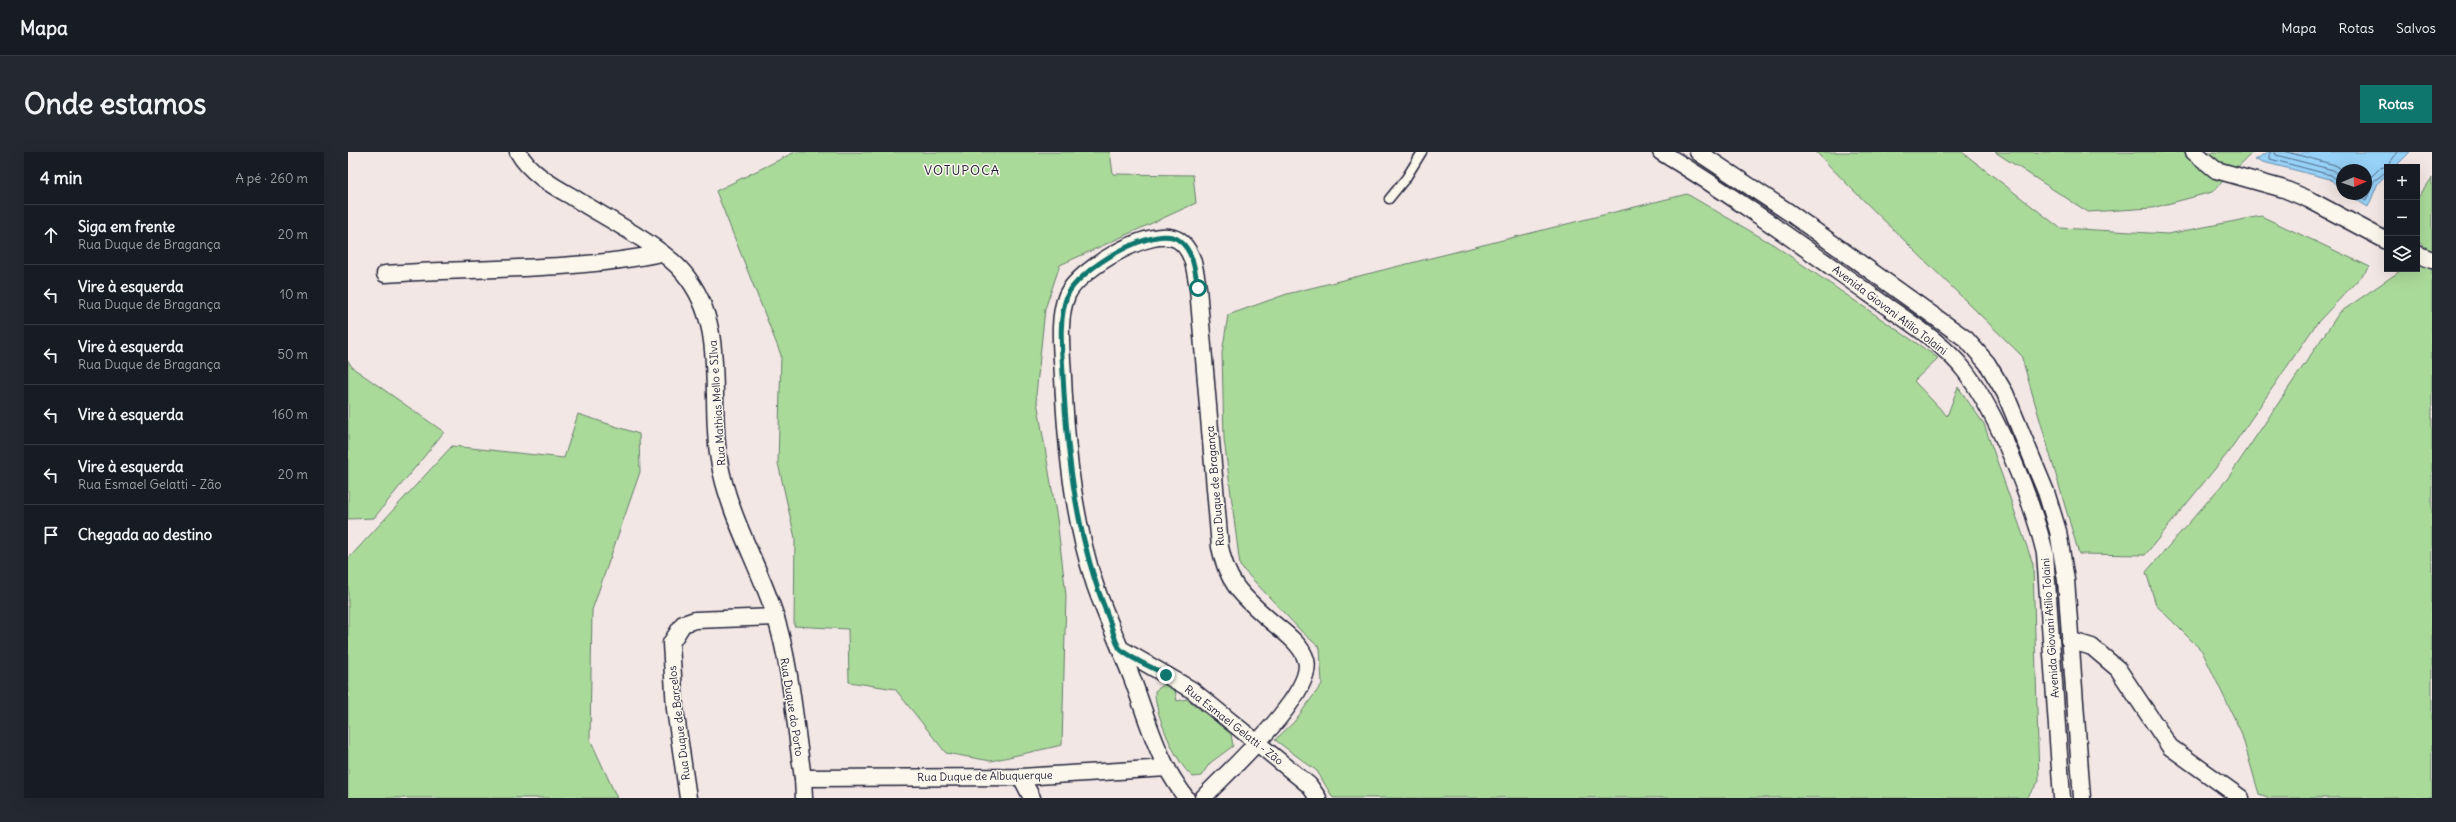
<!DOCTYPE html>
<html lang="pt">
<head>
<meta charset="utf-8">
<style>
  :root { --surface:#171b24; --page:#242831; --text:#f1f3f6; --muted:#9ea1a6; --line:#363941; --accent:#0f766e }
  body { margin:0; font-family:Delius,sans-serif; background:var(--page); color:var(--text) }
  .controls { position:absolute; right:12px; top:12px; display:grid; overflow:hidden; border-radius:0px; box-shadow:0 4px 16px #0002 }
  .controls button { width:36px; height:36px; display:grid; place-items:center; padding:0; border:0; border-bottom:1px solid var(--line); background:var(--surface); color:var(--text); font:20px sans-serif }
  .compass { position:absolute; left:1988px; top:12px; width:36px; height:36px; border-radius:50%; background:var(--surface); box-shadow:0 4px 16px #0002; rotate:88deg }
  .stop { position:absolute; width:12px; height:12px; margin:-9px; border:3px solid #0f766e; border-radius:50%; background:#fff }
  .stop.end { background:#0f766e; border-color:#fff; box-shadow:0 1px 4px #0008 }
  .list { margin:0; padding:0; list-style:none }
  h2 { display:flex; justify-content:space-between; align-items:center; height:52px; margin:0; padding:0 16px; font-size:17px }
  h2 small { font-size:13px; font-weight:400; color:var(--muted) }
  .list li { display:grid; grid-template-columns:26px 1fr auto; gap:12px; align-items:center; box-sizing:border-box; height:60px; padding:0 16px; border-top:1px solid var(--line) }
  .list b { display:block; font-size:15px; white-space:nowrap }
  .list p { margin:0; font-size:13px; white-space:nowrap; color:var(--muted) }
  .list em { font-size:13px; font-style:normal; color:var(--muted) }
  .icon { flex:none; width:22px; height:22px; fill:none; stroke:currentColor; stroke-width:2; stroke-linecap:round; stroke-linejoin:round }
  .map { position:relative; flex:none; width:2084px; height:646px; overflow:hidden; border-radius:0px }
  header { display:flex; align-items:center; gap:24px; box-sizing:border-box; height:56px; padding:0 20px; background:var(--surface); border-bottom:1px solid var(--line) }
  header strong { font-size:19px }
  nav { display:flex; gap:22px; margin-inline-start:auto; font-size:14px }
  .intro { display:flex; align-items:center; justify-content:space-between; box-sizing:border-box; height:96px; padding:0 24px }
  h1 { margin:0; font-size:28px }
  .button { padding:10px 18px; border-radius:0px; background:var(--accent); color:#fff; font-size:14px; font-weight:700 }
  main { display:flex; gap:24px; padding:0 24px }
  aside { flex:1; background:var(--surface); border-radius:0px; box-shadow:0 4px 16px #0002 }
  .map>svg:first-child { display:block }
</style>
</head>
<body>
<header>
<strong>Mapa</strong>
<nav><a>Mapa</a><a>Rotas</a><a>Salvos</a></nav>
</header>
<div class="intro"><h1>Onde estamos</h1><a class="button">Rotas</a></div>
<main>
<aside>
<h2>4 min<small>A pé · 260 m</small></h2>
<ul class="list">
<li><svg class="icon" aria-label="ahead" viewBox="0 0 24 24"><path d="M12 20V5M6 11l6-6 6 6"/></svg><div><b>Siga em frente</b><p>Rua Duque de Bragança</p></div><em>20 m</em></li>
<li><svg class="icon" aria-label="left" viewBox="0 0 24 24"><path d="M17 20v-9H6M10 6l-5 5 5 5"/></svg><div><b>Vire à esquerda</b><p>Rua Duque de Bragança</p></div><em>10 m</em></li>
<li><svg class="icon" aria-label="left" viewBox="0 0 24 24"><path d="M17 20v-9H6M10 6l-5 5 5 5"/></svg><div><b>Vire à esquerda</b><p>Rua Duque de Bragança</p></div><em>50 m</em></li>
<li><svg class="icon" aria-label="left" viewBox="0 0 24 24"><path d="M17 20v-9H6M10 6l-5 5 5 5"/></svg><div><b>Vire à esquerda</b></div><em>160 m</em></li>
<li><svg class="icon" aria-label="left" viewBox="0 0 24 24"><path d="M17 20v-9H6M10 6l-5 5 5 5"/></svg><div><b>Vire à esquerda</b><p>Rua Esmael Gelatti - Zão</p></div><em>20 m</em></li>
<li><svg class="icon" aria-label="arrive" viewBox="0 0 24 24"><path d="M6 21V4h12l-3 4 3 4H6"/></svg><div><b>Chegada ao destino</b></div></li>
</ul>
</aside>
<div class="map">
<svg width="2084" height="646" viewBox="0 0 2084 646">
  <rect width="100%" height="100%" fill="#f3e7e5"/>
  <filter id="ink" filterUnits="userSpaceOnUse"><feTurbulence type="fractalNoise" baseFrequency=".025" numOctaves="2"/><feDisplacementMap in="SourceGraphic" scale="8" xChannelSelector="R" yChannelSelector="G"/><feConvolveMatrix kernelMatrix="1 2 1 2 8 2 1 2 1" color-interpolation-filters="sRGB"/></filter>
  <g filter="url(#ink)">
    <g fill="#aada9a" stroke="#667e6a">
      <path d="M 447,0 L 762,0 L 765,22 L 845,23 L 848,51 L 712,113 L 697,157 L 688,243 L 709,367 L 718,443 L 714,593 L 643,609 L 598,601 L 547,537 L 501,530 L 500,477 L 446,474 L 447,386 L 430,311 L 433,203 L 368,39 Z"/>
      <path d="M 1468,0 L 1614,0 L 1712,76 L 1820,82 L 1913,64 L 2022,115 L 1969,171 L 1879,302 L 1797,403 L 1731,402 L 1673,203 L 1502,35 Z"/>
      <path d="M 1647,0 L 1905,0 L 1864,40 L 1804,56 L 1740,60 Z"/>
      <path d="M 2084,26 L 2084,646 L 1922,646 L 1911,642 L 1893,580 L 1854,499 L 1808,453 L 1798,420 L 1880,326 L 1991,161 L 2055,117 L 2069,117 L 2069,107 L 2082,98 L 2069,89 L 2069,47 Z"/>
      <path d="M 1339,42 L 1426,93 L 1590,206 L 1566,229 L 1599,264 L 1610,235 L 1636,272 L 1685,412 L 1691,629 L 1679,646 L 985,646 L 969,619 L 927,588 L 946,570 L 974,532 L 972,496 L 953,479 L 892,414 L 876,287 L 874,201 L 880,163 L 939,142 Z"/>
      <path d="M 0,209 L 5,216 L 96,280 L 26,366 L 0,367 Z"/>
      <path d="M 230,262 L 291,282 L 292,320 L 244,458 L 242,587 L 269,646 L 0,646 L 0,407 L 104,294 L 216,306 Z"/>
      <path d="M 817,532 L 823,533 L 827,538 L 829,549 L 839,547 L 883,582 L 885,594 L 862,611 L 853,624 L 845,625 C 828,612 806,560 807,539 Z"/>
    </g>
    <path fill="#97d2f8" stroke="#688cac" d="M 1920,0 L 2062,0 L 2047,15 L 2039,15 L 2039,22 L 2030,31 L 2020,55 L 1999,42 L 2018,42 L 2018,18 L 1994,18 L 1994,38 L 1982,27 L 1907,8 Z"/>
    <g fill="none" stroke-linecap="round" stroke-linejoin="round">
      <g stroke="#516887" stroke-width="1">
        <path d="M 1922,0 L 1922,7 L 1983,23 L 1994,32"/>
        <path d="M 1927,0 L 1928,3 L 1985,18 L 1994,25"/>
        <path d="M 1939,0 L 1987,13 L 1995,18"/>
        <path d="M 2018,36 L 2023,25 L 2032,16 L 2039,14 L 2050,0"/>
        <path d="M 2005,42 L 2018,49 L 2026,29 L 2039,19"/>
      </g>
      <defs>
        <path id="lane" d="M 1041,47 L 1058,26 L 1074,0"/>
        <g id="street">
          <path d="M 170,0 C 181,20 203,33 223,44 C 254,64 312,93 335,120 C 381,174 360,244 371,308 C 380,362 410,411 427,463 C 443,513 447,573 455,626 L 456,646"/>
          <path d="M 1313,0 C 1386,44 1454,94 1523,143 C 1554,166 1593,188 1617,219 C 1650,263 1684,348 1697,401 L 1714,646"/>
          <path d="M 1350,0 L 1442,61 L 1618,187 L 1639,211 L 1657,241 L 1698,340 L 1710,379 L 1718,428 L 1734,646"/>
          <path d="M 1846,0 L 1868,18 L 1936,37 L 1960,47 L 2039,89"/>
          <path d="M 2069,102 L 2084,108"/>
          <path d="M 37,122 C 129,115 223,120 314,101"/>
          <path d="M 1721,488 L 1744,495 L 1770,517 L 1822,595 L 1893,646"/>
          <path d="M 773,497 L 844,538 L 961,633 L 970,646"/>
          <path d="M 673,625 L 684,646"/>
          <path d="M 455,626 L 673,625 L 819,616"/>
          <path d="M 340,646 L 327,557 L 323,491 L 335,472 L 347,468 L 428,465"/>
          <path d="M 838,646 C 831,636 824,626 819,616 C 804,588 795,555 784,526 C 772,495 758,464 747,433 C 725,366 718,294 715,225 C 714,200 709,167 719,143 C 730,118 805,72 830,88 C 846,98 847,120 850,136 L 872,395 C 879,429 892,442 917,464 C 931,477 953,490 958,508 C 968,541 878,621 855,646"/>
        </g>
      </defs>
      <use href="#lane" stroke="#22223b" stroke-width="11"/>
      <use href="#street" stroke="#22223b" stroke-width="19"/>
      <use href="#lane" stroke="#fbf7ec" stroke-width="8"/>
      <use href="#street" stroke="#fbf7ec" stroke-width="16"/>
    </g>
  </g>
  <g fill="none" stroke-linecap="round" stroke-linejoin="round" filter="url(#ink)">
    <path stroke="#0f766e" stroke-width="5" d="M 818,523 C 804,515 785,508 773,498 C 767,492 764,475 761,467 C 729,389 719,307 715,222 C 714,198 710,168 719,144 C 728,119 809,69 832,89 C 846,100 847,120 850,136"/>
  </g>
  <g text-anchor="middle" stroke-width="3" stroke-linejoin="round" paint-order="stroke">
    <g font-size="11" fill="#22223b" stroke="#fbf7ec">
      <text transform="translate(1542 158) rotate(37)" y="4">Avenida Giovani Atílio Tolaini</text>
      <text transform="translate(369 251) rotate(-94)" y="4">Rua Mathias Mello e SIlva</text>
      <text transform="translate(867 334) rotate(-95)" y="4">Rua Duque de Bragança</text>
      <text transform="translate(1702 476) rotate(-94)" y="4">Avenida Giovani Atílio Tolaini</text>
      <text transform="translate(444 555) rotate(81)" y="4">Rua Duque do Porto</text>
      <text transform="translate(331 571) rotate(-97)" y="4">Rua Duque de Barcelos</text>
      <text transform="translate(886 573) rotate(38)" y="4">Rua Esmael Gelatti - Zão</text>
      <text transform="translate(637 624) rotate(-1)" y="4">Rua Duque de Albuquerque</text>
    </g>
    <g font-size="13" letter-spacing="1" fill="#22223b" stroke="#fbf7ec">
      <text x="614" y="23">VOTUPOCA</text>
    </g>
  </g>
</svg>
<div class="controls">
<button>+</button>
<button>−</button>
<button><svg class="icon" aria-label="layers" viewBox="0 0 24 24"><path d="M12 4l9 5-9 5-9-5zM3 14l9 5 9-5"/></svg></button>
</div>
<svg class="compass" viewBox="-18 -18 36 36"><path d="M0-13l5 13h-10z" fill="#e53935"/><path d="M0 13l5-13h-10z" fill="#9ea1a6"/></svg>
<div class="stop" style="left:850px;top:136px"></div>
<div class="stop end" style="left:818px;top:523px"></div>
</div>
</main>
</body>
</html>
